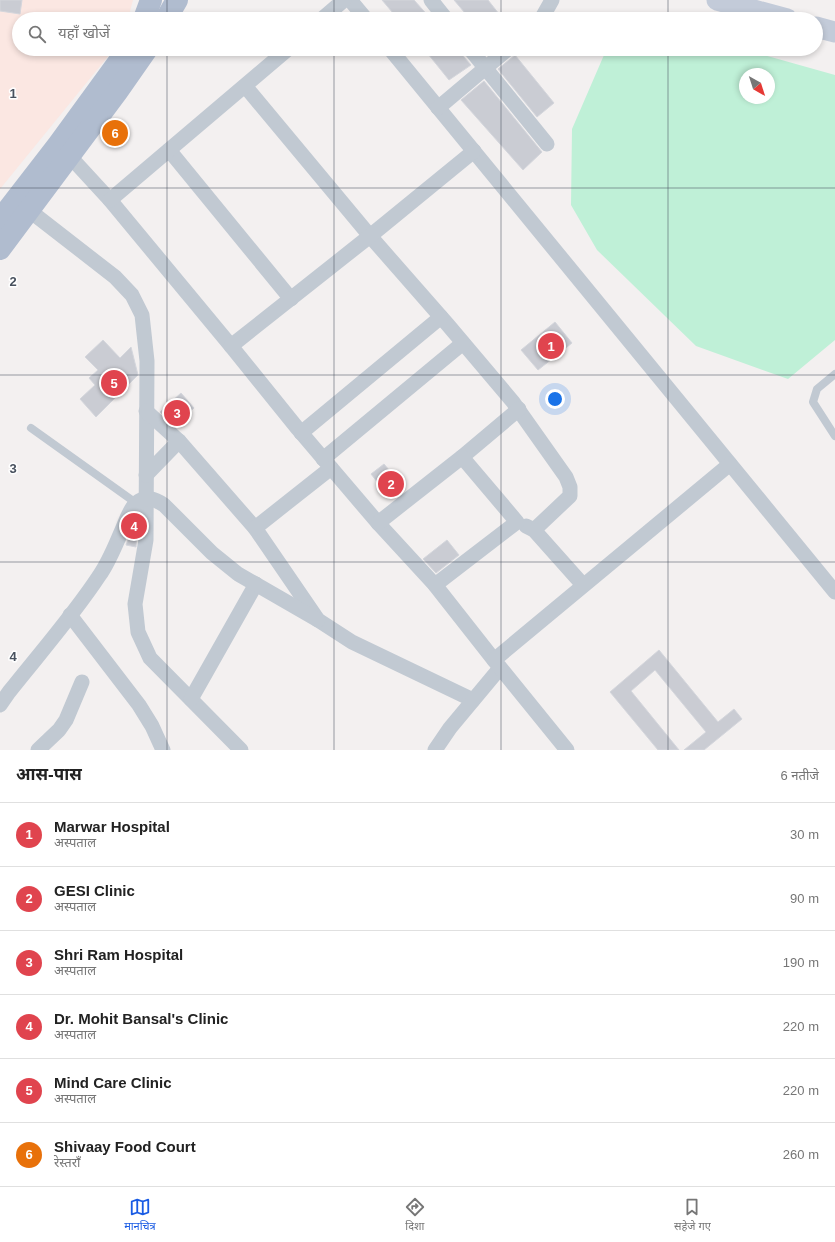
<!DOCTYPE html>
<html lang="hi">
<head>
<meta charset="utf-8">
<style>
  :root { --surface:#fff; --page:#f6f6f6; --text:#222; --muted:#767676; --line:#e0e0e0; --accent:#195be4 }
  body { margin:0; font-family:Arial,"Noto Sans Devanagari",sans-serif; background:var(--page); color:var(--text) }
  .compass { position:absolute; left:739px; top:68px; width:36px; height:36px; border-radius:50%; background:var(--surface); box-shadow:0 2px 6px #0003; rotate:141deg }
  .you { position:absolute; left:555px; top:399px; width:14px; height:14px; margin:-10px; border:3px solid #fff; border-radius:50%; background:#1a73e8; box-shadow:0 0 0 6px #1a73e833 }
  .badge { display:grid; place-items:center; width:26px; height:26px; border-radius:50%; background:var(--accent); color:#fff; font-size:13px; font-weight:700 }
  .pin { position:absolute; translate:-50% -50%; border:2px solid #fff; box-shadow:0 1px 4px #0006 }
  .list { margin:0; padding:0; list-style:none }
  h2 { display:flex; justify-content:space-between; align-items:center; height:52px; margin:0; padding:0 16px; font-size:17px }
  h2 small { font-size:13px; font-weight:400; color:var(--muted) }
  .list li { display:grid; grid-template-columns:26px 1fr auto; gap:12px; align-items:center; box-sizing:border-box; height:64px; padding:0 16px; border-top:1px solid var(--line) }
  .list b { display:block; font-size:15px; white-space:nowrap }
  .list p { margin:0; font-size:13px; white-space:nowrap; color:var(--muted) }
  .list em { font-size:13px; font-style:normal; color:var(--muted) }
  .icon { flex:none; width:22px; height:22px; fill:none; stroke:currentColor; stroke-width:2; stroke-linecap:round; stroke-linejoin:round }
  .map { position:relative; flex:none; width:835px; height:750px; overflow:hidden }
  .search { position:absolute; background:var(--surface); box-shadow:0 2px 6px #0003; left:12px; right:12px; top:12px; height:44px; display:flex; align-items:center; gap:10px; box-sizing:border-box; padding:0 14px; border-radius:22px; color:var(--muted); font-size:15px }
  .sheet { height:436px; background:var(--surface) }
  nav { display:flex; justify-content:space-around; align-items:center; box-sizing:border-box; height:56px; border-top:1px solid var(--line); background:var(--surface); font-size:11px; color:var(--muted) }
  nav a { display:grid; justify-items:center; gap:2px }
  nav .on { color:var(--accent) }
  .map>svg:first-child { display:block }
</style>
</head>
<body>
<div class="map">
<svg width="835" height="750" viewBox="0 0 835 750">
  <rect width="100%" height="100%" fill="#f3f0f0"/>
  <path fill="#fbe7e2" d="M 0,0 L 133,0 L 128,19 L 19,19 L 19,49 L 114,49 L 0,189 Z"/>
  <path fill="#bff0d7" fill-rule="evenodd" d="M 610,49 L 742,49 L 835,75 L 835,340 L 788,379 L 696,346 L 597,250 L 571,205 L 572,129 L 604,55 ZM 745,74 L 769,74 L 769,98 L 745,98 Z"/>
  <g fill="#caccd3" stroke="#d4d6dc">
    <path d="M 0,0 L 22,0 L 20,14 L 0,11 Z"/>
    <path d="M 382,0 L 414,0 L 431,19 L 398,19 Z"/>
    <path d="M 454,0 L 488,0 L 503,19 L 470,19 Z"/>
    <path d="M 424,49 L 457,49 L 471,65 L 449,80 Z"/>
    <path d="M 515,55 L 554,103 L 537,117 L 498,69 Z"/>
    <path d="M 484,81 L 542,152 L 523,170 L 461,100 Z"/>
    <path d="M 555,322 L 572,343 L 538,370 L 521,350 Z"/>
    <path d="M 103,340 L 120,358 L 131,347 L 138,375 L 96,417 L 80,399 L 95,385 L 89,378 L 98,370 L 85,357 Z"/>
    <path d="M 181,393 L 194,408 L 175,425 L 160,412 Z"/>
    <path d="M 384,464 L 404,488 L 394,496 L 381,480 L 378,483 L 371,474 Z"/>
    <path d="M 134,525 L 137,525 L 136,547 L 126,545 Z"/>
    <path d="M 447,540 L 459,555 L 436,573 L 423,559 Z"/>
    <path d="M 659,650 L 718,722 L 734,709 L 742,719 L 704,750 L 684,750 L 706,732 L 655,670 L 631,691 L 679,750 L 658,750 L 610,692 Z"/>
  </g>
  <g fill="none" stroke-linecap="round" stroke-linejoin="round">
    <g stroke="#c1c9d2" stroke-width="8">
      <path d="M 835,374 L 817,389 L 813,402 L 835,436"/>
      <path d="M 31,428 L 136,503"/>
    </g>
    <g stroke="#c1c9d2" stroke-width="15">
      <path d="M 350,0 L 366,19"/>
      <path d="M 431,0 L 446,19"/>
      <path d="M 322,19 L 344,0"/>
      <path d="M 540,19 L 543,16 L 552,0"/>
      <path d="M 390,49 L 835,592"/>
      <path d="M 470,49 L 547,144"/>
      <path d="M 245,86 L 370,236 L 448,325 L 513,402 L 566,477 L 570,487 L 570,496 L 534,530"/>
      <path d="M 438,108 L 508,49"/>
      <path d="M 64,150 L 110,200 L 231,346 L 298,429 L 378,523 L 435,585 L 494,660"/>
      <path d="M 169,150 L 291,299"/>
      <path d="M 110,200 L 288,49"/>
      <path d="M 21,204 L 115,277 L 132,295 L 142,315 L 147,361 L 146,540 L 135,604 L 138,632 L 150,658 L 241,750"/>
      <path d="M 231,346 L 370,236 L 474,151"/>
      <path d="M 146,411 L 179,441 L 255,528 L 318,620 L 352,642 L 473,700"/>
      <path d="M 301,433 L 441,317"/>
      <path d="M 323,459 L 463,343"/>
      <path d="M 146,475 L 179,441"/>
      <path d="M 378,523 L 462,457 L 519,409"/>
      <path d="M 526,526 L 534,530 L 583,585"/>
      <path d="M 255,528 L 331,468"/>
      <path d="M 435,585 L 517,522 L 462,457"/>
      <path d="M 70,615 L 139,705 L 152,726 L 163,750"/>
      <path d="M 191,699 L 256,584"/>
      <path d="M 0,705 L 9,692 C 39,654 72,617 99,576 C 109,562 115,546 122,530 C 126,521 129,510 136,503 C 146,495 155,499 164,505 L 212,553 L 238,574 L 318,620"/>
      <path d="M 38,750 L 59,730 L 66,720 L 82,682"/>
      <path d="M 435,750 L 450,728 L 500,668"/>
      <path d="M 567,750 L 494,660 L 730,464"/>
    </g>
    <g stroke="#c3cbd9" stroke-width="21">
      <path d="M 717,0 L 787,19"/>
      <path d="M 816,27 L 835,32"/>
    </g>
    <g stroke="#b0bccf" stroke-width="22">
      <path d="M 144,19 L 151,0"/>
      <path d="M 166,19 L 177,0"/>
      <path d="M 0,220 L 58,145 L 128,49"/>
      <path d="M 0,249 L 117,92 L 147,49"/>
    </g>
  </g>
  <path fill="none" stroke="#48515e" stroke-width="1" stroke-opacity="0.55" d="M 167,0 L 167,19M 334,0 L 334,19M 501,0 L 501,19M 668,0 L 668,19M 167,49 L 167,750M 334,49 L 334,750M 501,49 L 501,750M 668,49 L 668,750M 0,188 L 835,188M 0,375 L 835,375M 0,562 L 835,562"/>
  <g font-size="13" text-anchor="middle" font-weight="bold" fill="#48515e" stroke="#fff" stroke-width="3" stroke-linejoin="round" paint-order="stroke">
    <text x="13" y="98">1</text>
    <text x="13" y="286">2</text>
    <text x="13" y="473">3</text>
    <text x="13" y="661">4</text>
  </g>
</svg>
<svg class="compass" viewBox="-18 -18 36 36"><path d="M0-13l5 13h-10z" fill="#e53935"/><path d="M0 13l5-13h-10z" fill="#767676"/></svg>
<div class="you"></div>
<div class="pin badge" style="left:551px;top:346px;background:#e0444e">1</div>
<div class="pin badge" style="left:391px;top:484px;background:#e0444e">2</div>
<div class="pin badge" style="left:177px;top:413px;background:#e0444e">3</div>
<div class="pin badge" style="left:134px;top:526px;background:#e0444e">4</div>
<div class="pin badge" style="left:114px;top:383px;background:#e0444e">5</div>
<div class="pin badge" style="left:115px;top:133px;background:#e8710a">6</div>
<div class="search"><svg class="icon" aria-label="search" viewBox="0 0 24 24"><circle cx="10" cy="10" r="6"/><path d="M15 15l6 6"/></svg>यहाँ खोजें</div>
</div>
<section class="sheet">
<h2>आस-पास<small>6 नतीजे</small></h2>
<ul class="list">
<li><span class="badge" style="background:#e0444e">1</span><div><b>Marwar Hospital</b><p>अस्पताल</p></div><em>30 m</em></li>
<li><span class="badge" style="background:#e0444e">2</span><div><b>GESI Clinic</b><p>अस्पताल</p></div><em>90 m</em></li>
<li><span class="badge" style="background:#e0444e">3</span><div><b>Shri Ram Hospital</b><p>अस्पताल</p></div><em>190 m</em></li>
<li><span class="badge" style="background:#e0444e">4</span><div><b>Dr. Mohit Bansal's Clinic</b><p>अस्पताल</p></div><em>220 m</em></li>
<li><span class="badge" style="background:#e0444e">5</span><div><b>Mind Care Clinic</b><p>अस्पताल</p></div><em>220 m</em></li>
<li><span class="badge" style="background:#e8710a">6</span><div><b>Shivaay Food Court</b><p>रेस्तराँ</p></div><em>260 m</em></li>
</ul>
</section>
<nav>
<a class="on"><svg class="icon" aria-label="map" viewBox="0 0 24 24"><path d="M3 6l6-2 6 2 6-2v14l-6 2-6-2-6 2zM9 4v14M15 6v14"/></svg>मानचित्र</a>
<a><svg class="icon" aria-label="directions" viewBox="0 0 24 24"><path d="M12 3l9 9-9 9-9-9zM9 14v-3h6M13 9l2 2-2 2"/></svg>दिशा</a>
<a><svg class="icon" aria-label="saved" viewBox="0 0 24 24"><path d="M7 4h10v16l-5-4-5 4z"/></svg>सहेजे गए</a>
</nav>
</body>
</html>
